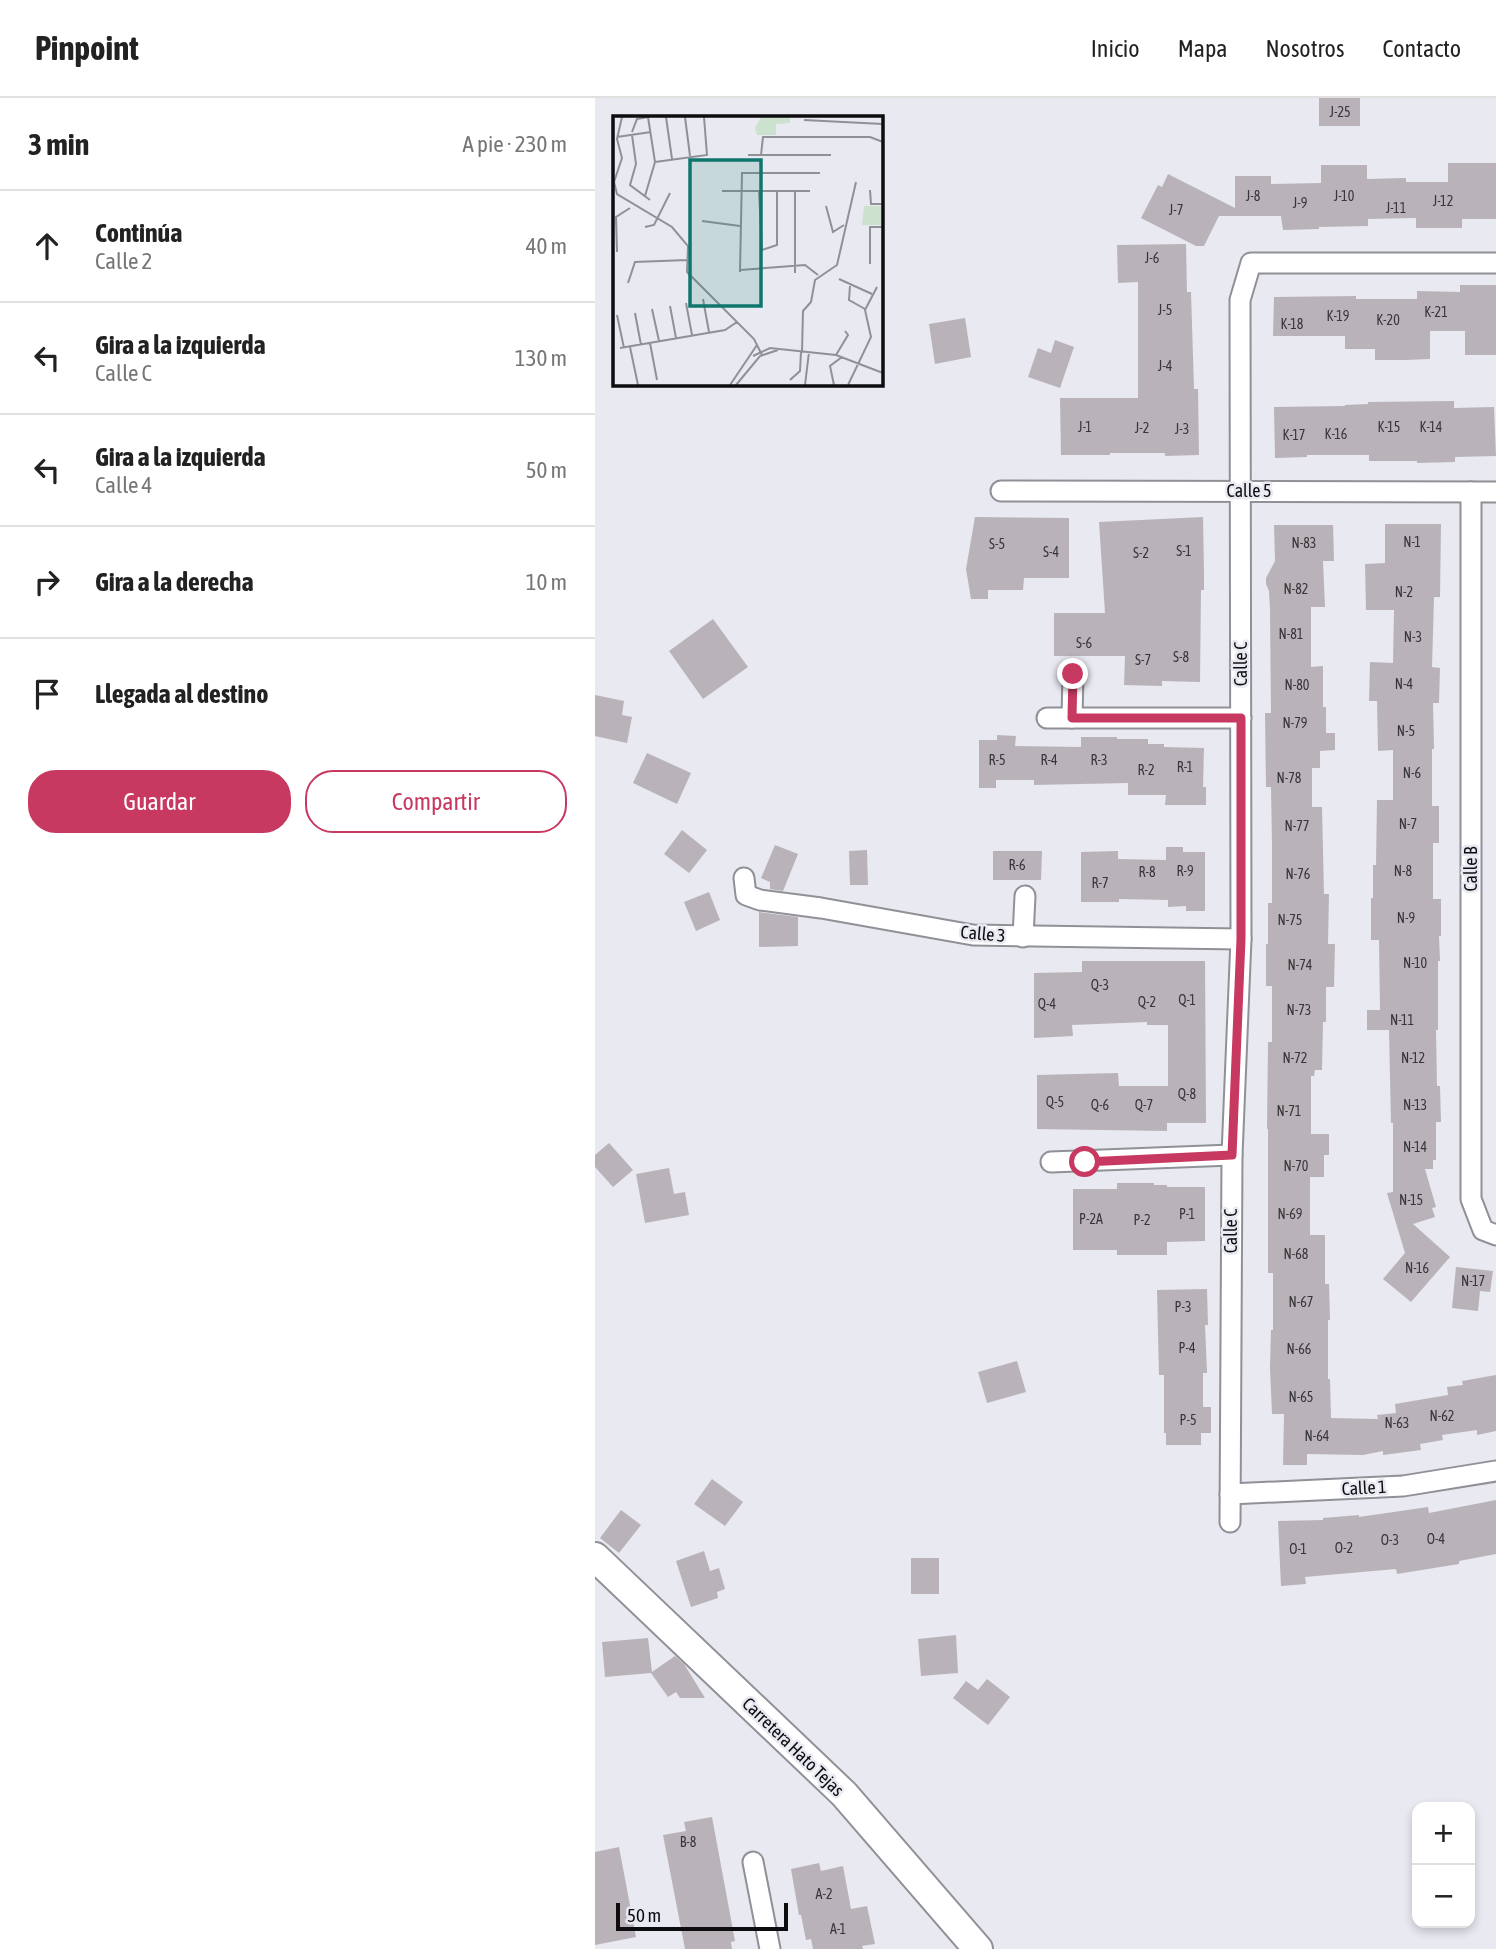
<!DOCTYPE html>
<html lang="es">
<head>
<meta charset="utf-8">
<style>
  :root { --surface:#fff; --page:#f6f6f6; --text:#222; --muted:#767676; --line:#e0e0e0; --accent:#c83961 }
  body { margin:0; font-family:"Asap Condensed",sans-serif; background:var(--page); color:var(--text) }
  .controls { position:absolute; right:21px; bottom:21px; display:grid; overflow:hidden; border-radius:14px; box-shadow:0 4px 10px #0003 }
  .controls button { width:63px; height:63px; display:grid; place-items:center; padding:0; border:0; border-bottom:2px solid var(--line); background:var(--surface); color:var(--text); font:35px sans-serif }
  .scale { position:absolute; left:21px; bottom:18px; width:172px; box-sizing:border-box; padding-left:7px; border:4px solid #0d0d10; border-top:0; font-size:19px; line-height:24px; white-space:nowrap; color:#0d0d10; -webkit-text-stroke:5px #e8e9f1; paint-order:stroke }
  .stop { position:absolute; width:21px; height:21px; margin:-16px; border:5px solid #c83961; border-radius:50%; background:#fff }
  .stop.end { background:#c83961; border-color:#fff; box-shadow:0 2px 7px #0008 }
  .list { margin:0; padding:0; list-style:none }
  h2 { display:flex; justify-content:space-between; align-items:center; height:91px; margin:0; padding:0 28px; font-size:30px }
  h2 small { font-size:23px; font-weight:400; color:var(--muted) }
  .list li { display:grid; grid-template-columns:46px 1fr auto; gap:21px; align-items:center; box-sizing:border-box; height:112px; padding:0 28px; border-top:2px solid var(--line) }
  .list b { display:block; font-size:26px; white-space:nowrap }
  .list p { margin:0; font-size:23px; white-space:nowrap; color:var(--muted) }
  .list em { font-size:23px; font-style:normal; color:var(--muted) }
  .actions { display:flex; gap:14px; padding:21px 28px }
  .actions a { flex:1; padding:16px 0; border:2px solid var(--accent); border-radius:28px; text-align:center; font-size:24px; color:var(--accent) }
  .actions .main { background:var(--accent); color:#fff }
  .icon { flex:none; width:38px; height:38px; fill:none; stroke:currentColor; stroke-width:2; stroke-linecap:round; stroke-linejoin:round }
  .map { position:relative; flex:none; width:901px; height:1851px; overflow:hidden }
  header { display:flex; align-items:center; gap:42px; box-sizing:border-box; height:98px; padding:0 35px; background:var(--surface); border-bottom:2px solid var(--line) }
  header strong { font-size:33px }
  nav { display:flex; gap:38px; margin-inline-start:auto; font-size:24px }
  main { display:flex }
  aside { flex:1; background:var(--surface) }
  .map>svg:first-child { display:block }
</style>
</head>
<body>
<header>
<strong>Pinpoint</strong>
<nav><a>Inicio</a><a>Mapa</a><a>Nosotros</a><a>Contacto</a></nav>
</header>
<main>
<aside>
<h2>3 min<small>A pie · 230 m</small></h2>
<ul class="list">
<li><svg class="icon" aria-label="ahead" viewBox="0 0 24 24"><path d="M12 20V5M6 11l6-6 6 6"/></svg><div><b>Continúa</b><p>Calle 2</p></div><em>40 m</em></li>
<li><svg class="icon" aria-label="left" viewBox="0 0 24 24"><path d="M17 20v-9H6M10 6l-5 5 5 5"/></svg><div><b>Gira a la izquierda</b><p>Calle C</p></div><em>130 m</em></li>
<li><svg class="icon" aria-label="left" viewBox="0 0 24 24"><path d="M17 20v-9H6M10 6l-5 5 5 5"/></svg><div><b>Gira a la izquierda</b><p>Calle 4</p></div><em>50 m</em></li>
<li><svg class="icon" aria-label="right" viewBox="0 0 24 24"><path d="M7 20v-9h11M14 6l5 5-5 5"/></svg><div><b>Gira a la derecha</b></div><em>10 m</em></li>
<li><svg class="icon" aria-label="arrive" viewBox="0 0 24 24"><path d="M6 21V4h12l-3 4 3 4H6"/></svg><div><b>Llegada al destino</b></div></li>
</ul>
<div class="actions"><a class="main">Guardar</a><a>Compartir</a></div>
</aside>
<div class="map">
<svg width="901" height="1851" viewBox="0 0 901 1851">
  <rect width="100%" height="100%" fill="#e8e9f1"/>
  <g fill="#b9b3b9">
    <rect x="724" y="0" width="41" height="28"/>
    <path d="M 853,65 L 901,65 L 901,121 L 867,121 L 867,130 L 821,130 L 821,120 L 773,121 L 773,128 L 724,129 L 724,131 L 688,132 L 686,118 L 624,118 L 609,148 L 601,148 L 546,120 L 563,87 L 567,89 L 573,76 L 640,110 L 640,78 L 676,78 L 676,86 L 726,85 L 726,67 L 772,67 L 772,81 L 811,80 L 811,84 L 853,84 Z"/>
    <path d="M 591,146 L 592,194 L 596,194 L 599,291 L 603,291 L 604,357 L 570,358 L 570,355 L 515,355 L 515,357 L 466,357 L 465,300 L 543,300 L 543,184 L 523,185 L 522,147 Z"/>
    <path d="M 865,187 L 901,187 L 901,257 L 870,257 L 870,233 L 835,233 L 835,261 L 811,262 L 780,262 L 780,251 L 750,251 L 750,238 L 678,238 L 679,199 L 761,198 L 761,201 L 822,201 L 822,193 L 865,194 Z"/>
    <path d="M 370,220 L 376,259 L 340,266 L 334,226 Z"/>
    <path d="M 460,242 L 479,249 L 465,290 L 433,279 L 443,250 L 456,255 Z"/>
    <path d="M 859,303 L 859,310 L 899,309 L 901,358 L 860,359 L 860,364 L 822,365 L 822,363 L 774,363 L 774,357 L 712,357 L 712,359 L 680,360 L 679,309 L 750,308 L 750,307 L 773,306 L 773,304 Z"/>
    <path d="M 380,419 L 474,420 L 474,480 L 429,480 L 428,492 L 393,492 L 393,501 L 376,501 L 371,471 Z"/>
    <path d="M 608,419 L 609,474 L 609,492 L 606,492 L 605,584 L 567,583 L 567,588 L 529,587 L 530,558 L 459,558 L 459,515 L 510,515 L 504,424 Z"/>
    <path d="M 790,426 L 846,426 L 845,499 L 839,499 L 837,569 L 845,570 L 844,605 L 838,605 L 839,651 L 837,651 L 837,708 L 844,708 L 844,745 L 838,745 L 838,801 L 846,801 L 846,838 L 844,838 L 845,863 L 843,863 L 843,932 L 841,932 L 842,988 L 845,988 L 846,1024 L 841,1024 L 841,1062 L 838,1062 L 838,1071 L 830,1071 L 841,1109 L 837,1110 L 840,1119 L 818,1126 L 855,1159 L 816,1204 L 788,1181 L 810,1155 L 792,1095 L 798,1094 L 798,1025 L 796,1025 L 794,932 L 772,932 L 772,912 L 785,912 L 784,842 L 776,842 L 776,800 L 778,800 L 778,767 L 781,767 L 782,702 L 798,702 L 798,652 L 783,653 L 782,603 L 774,603 L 775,564 L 798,565 L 799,512 L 771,512 L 770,466 L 790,465 Z"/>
    <path d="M 679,427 L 738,427 L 739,463 L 728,463 L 730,509 L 716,509 L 716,569 L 728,568 L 728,609 L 731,609 L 731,635 L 740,635 L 740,652 L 725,653 L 725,670 L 717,670 L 717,709 L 727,709 L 729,796 L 734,796 L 733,846 L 740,846 L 739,889 L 731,889 L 731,924 L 728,924 L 727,972 L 720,972 L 719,978 L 716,978 L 716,1036 L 734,1036 L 734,1057 L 729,1057 L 729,1079 L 715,1079 L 715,1137 L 730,1137 L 730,1186 L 734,1186 L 735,1222 L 733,1222 L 733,1281 L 735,1281 L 736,1320 L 783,1321 L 782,1317 L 801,1315 L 800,1306 L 853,1297 L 852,1289 L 868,1287 L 867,1283 L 901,1277 L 901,1333 L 882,1337 L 882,1332 L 847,1337 L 848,1342 L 825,1346 L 826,1352 L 788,1357 L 788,1353 L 768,1357 L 712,1356 L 712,1367 L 688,1367 L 689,1316 L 677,1316 L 675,1270 L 676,1232 L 678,1232 L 678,1175 L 673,1175 L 673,1031 L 672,1031 L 673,944 L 677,944 L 677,888 L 671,888 L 671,846 L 673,846 L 673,805 L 677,805 L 677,746 L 676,689 L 671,689 L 670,615 L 676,615 L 675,511 L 674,493 L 671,486 L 671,480 L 680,463 Z"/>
    <path d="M 118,521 L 153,569 L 108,601 L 74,553 Z"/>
    <path d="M 0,597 L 29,603 L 27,617 L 37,619 L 32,645 L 0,638 Z"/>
    <path d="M 402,637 L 421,638 L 420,648 L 486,649 L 486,639 L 522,639 L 522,641 L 553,641 L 553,646 L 569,646 L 569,649 L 609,650 L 608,689 L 611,689 L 611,707 L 570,707 L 571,697 L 533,697 L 533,685 L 439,687 L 439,682 L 401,682 L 401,690 L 384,690 L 384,642 L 402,642 Z"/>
    <path d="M 52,655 L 96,675 L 82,706 L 38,685 Z"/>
    <path d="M 87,732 L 112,752 L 94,775 L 69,756 Z"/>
    <path d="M 180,747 L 203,756 L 188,793 L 175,791 L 175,784 L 166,780 Z"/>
    <path d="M 571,749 L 588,749 L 588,754 L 610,754 L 610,813 L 591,813 L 591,808 L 573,809 L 573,802 L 524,801 L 524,804 L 486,804 L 486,754 L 523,753 L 523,761 L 571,762 Z"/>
    <path d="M 272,752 L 273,787 L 255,787 L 254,753 Z"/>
    <path d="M 398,753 L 447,753 L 446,782 L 398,782 Z"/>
    <path d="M 114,794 L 125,822 L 101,833 L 89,804 Z"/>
    <path d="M 164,814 L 203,819 L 203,848 L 164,849 Z"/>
    <path d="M 487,863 L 610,863 L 611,1025 L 572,1025 L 572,1033 L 442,1031 L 442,977 L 523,975 L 524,988 L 573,988 L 573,927 L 552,927 L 552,924 L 477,927 L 478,938 L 439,940 L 439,875 L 487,874 Z"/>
    <path d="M 14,1045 L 38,1072 L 18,1089 L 0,1069 L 0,1057 Z"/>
    <path d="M 74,1070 L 79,1096 L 90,1094 L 94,1117 L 50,1125 L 41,1076 Z"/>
    <path d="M 522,1085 L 559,1085 L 559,1087 L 572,1087 L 572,1089 L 610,1089 L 610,1143 L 572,1144 L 572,1157 L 522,1157 L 522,1152 L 478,1152 L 478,1091 L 522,1091 Z"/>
    <path d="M 861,1169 L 898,1173 L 895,1194 L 885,1193 L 883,1213 L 857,1210 Z"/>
    <path d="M 612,1191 L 613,1227 L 610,1227 L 612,1275 L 608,1275 L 608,1309 L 616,1309 L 616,1335 L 606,1335 L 606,1347 L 571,1347 L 571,1335 L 569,1335 L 569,1277 L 564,1277 L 562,1192 Z"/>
    <path d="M 422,1263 L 431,1294 L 392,1305 L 383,1274 Z"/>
    <path d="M 117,1381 L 148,1404 L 130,1428 L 99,1406 Z"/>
    <path d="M 901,1402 L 901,1456 L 864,1463 L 864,1466 L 802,1476 L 801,1471 L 710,1479 L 711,1486 L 686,1488 L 683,1423 L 728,1422 L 728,1420 L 764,1417 L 764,1419 L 833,1409 L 834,1415 Z"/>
    <path d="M 26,1412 L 46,1427 L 24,1455 L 5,1440 Z"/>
    <path d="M 109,1453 L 115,1473 L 124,1470 L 130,1491 L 122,1494 L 123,1500 L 96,1509 L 81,1463 Z"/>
    <rect x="316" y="1460" width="28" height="36"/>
    <path d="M 361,1537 L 363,1575 L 326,1578 L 323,1541 Z"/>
    <path d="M 53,1540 L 57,1574 L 80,1558 L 89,1566 L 110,1600 L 85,1600 L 81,1594 L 73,1599 L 56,1575 L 10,1579 L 7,1544 Z"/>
    <path d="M 392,1581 L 415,1599 L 393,1627 L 358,1600 L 371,1583 L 383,1592 Z"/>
    <path d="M 117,1719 L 140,1843 L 136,1844 L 137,1851 L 90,1851 L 68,1737 L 91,1733 L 89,1724 Z"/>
    <path d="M 24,1749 L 41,1839 L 0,1847 L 0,1754 Z"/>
    <path d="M 224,1765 L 226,1773 L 248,1768 L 256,1811 L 272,1808 L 280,1846 L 267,1848 L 268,1851 L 218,1851 L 216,1841 L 211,1842 L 206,1817 L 204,1817 L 196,1771 Z"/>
  </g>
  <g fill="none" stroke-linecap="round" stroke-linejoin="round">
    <defs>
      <g id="street">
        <path d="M 406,393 L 901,394"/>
        <path d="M 876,394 L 876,1101 L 888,1132 L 901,1137"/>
        <path d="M 452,620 L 646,620"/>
        <path d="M 477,620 L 478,576"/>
        <path d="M 149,780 L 151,797 L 165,802 L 226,810 L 378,837 L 646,841"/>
        <path d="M 428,839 L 430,798"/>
        <path d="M 456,1064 L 637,1057"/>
        <path d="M 635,1396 L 808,1388 L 901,1373"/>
        <path d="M 635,1424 L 637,1057 L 646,841 L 645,202 L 656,165 L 901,165"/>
        <path d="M 158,1764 L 175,1851"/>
      </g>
      <path id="secondary" d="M 0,1459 L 249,1696 L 383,1851"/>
    </defs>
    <use href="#street" stroke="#909097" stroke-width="23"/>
    <use href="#secondary" stroke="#909097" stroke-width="32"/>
    <use href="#street" stroke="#fff" stroke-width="19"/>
    <use href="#secondary" stroke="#fff" stroke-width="28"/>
  </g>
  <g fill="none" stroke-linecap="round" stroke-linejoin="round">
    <path stroke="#c83961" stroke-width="9" d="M 478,576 L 477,620 L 646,620 L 646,841 L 637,1057 L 490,1064"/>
  </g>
  <g text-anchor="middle" stroke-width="5" stroke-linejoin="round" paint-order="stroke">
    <g font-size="14" fill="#38363a">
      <text x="745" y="19">J-25</text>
      <text x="658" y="103">J-8</text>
      <text x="749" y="103">J-10</text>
      <text x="848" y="108">J-12</text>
      <text x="705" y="110">J-9</text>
      <text x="801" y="115">J-11</text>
      <text x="581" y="117">J-7</text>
      <text x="557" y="165">J-6</text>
      <text x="570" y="217">J-5</text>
      <text x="841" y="219">K-21</text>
      <text x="743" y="223">K-19</text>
      <text x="793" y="227">K-20</text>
      <text x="697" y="231">K-18</text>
      <text x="570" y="273">J-4</text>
      <text x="490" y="334">J-1</text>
      <text x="794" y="334">K-15</text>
      <text x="836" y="334">K-14</text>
      <text x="547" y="335">J-2</text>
      <text x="587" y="336">J-3</text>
      <text x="741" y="341">K-16</text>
      <text x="699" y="342">K-17</text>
      <text x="817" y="449">N-1</text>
      <text x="709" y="450">N-83</text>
      <text x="402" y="451">S-5</text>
      <text x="589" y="458">S-1</text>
      <text x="456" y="459">S-4</text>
      <text x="546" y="460">S-2</text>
      <text x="701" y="496">N-82</text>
      <text x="809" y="499">N-2</text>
      <text x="696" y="541">N-81</text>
      <text x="818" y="544">N-3</text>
      <text x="489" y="550">S-6</text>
      <text x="586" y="564">S-8</text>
      <text x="548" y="567">S-7</text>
      <text x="809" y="591">N-4</text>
      <text x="702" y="592">N-80</text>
      <text x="700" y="630">N-79</text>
      <text x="811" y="638">N-5</text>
      <text x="402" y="667">R-5</text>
      <text x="454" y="667">R-4</text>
      <text x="504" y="667">R-3</text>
      <text x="590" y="674">R-1</text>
      <text x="551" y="677">R-2</text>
      <text x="817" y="680">N-6</text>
      <text x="694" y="685">N-78</text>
      <text x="813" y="731">N-7</text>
      <text x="702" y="733">N-77</text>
      <text x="422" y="772">R-6</text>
      <text x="590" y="778">R-9</text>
      <text x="808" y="778">N-8</text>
      <text x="552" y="779">R-8</text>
      <text x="703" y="781">N-76</text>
      <text x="505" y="790">R-7</text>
      <text x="811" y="825">N-9</text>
      <text x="695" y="827">N-75</text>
      <text x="820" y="870">N-10</text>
      <text x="705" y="872">N-74</text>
      <text x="505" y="892">Q-3</text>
      <text x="592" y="907">Q-1</text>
      <text x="552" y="909">Q-2</text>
      <text x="452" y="911">Q-4</text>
      <text x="704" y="917">N-73</text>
      <text x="807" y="927">N-11</text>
      <text x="700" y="965">N-72</text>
      <text x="818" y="965">N-12</text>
      <text x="592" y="1001">Q-8</text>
      <text x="460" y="1009">Q-5</text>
      <text x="505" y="1012">Q-6</text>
      <text x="549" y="1012">Q-7</text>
      <text x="820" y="1012">N-13</text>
      <text x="694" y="1018">N-71</text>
      <text x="820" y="1054">N-14</text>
      <text x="701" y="1073">N-70</text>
      <text x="816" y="1107">N-15</text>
      <text x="592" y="1121">P-1</text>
      <text x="695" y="1121">N-69</text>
      <text x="496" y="1126">P-2A</text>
      <text x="547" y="1127">P-2</text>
      <text x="701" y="1161">N-68</text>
      <text x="822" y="1175">N-16</text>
      <text x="878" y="1188">N-17</text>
      <text x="706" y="1209">N-67</text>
      <text x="588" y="1214">P-3</text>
      <text x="592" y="1255">P-4</text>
      <text x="704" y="1256">N-66</text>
      <text x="706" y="1304">N-65</text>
      <text x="847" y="1323">N-62</text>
      <text x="593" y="1327">P-5</text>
      <text x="802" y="1330">N-63</text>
      <text x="722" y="1343">N-64</text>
      <text x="841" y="1446">O-4</text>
      <text x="795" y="1447">O-3</text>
      <text x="749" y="1455">O-2</text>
      <text x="703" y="1456">O-1</text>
      <text x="93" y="1749">B-8</text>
      <text x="229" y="1801">A-2</text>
      <text x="243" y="1836">A-1</text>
    </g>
    <g font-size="18" fill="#0d0d10" stroke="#e8e9f1">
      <text x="654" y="399">Calle 5</text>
      <text transform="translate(646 566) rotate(-90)" y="6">Calle C</text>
      <text transform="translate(876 771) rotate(-90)" y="6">Calle B</text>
      <text transform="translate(388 836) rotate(5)" y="6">Calle 3</text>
      <text transform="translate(636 1133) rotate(-90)" y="6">Calle C</text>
      <text transform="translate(769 1390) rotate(-3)" y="6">Calle 1</text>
      <text transform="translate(198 1649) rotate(44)" y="6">Carretera Hato Tejas</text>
    </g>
  </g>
  <g transform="translate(18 18)">
    <rect width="270" height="270" fill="#e8e9f1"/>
    <path d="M 148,1 L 177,1 L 177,7 L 163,8 L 163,19 L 144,19 L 142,12 ZM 251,90 L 269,90 L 269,109 L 249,109 Z" fill="#cde1cf"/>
    <path fill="none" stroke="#909197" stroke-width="2" d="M 9,1 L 4,23 L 9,42 L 1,66 L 4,78 L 59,111 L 75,130 L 74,156 L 141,223 L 149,239M 53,1 L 59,43M 72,1 L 77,40M 191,4 L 270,8M 19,16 L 24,3 L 35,1M 19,19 L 23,48 L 17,69 L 37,84M 4,21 L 38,16M 135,39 L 218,39M 148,39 L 150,21 L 257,21 L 270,26M 42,46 L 94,39 L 91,1M 257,74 L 258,88 L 270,88M 109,75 L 197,75M 146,75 L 149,134 L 164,129 L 164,75M 182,75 L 182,157M 32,80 L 42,46 L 35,1M 213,90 L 220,116 L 231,109M 89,105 L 127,110M 32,111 L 41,109 L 57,77M 4,136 L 3,101 L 17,92M 257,148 L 257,111 L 270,111M 127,154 L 192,149 L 205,159M 127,156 L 129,57 L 207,57M 226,163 L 259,178M 15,167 L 22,146 L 74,144M 237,170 L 236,184 L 252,193M 90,183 L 96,216M 73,187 L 79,219M 57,190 L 63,222M 39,193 L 46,225M 22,197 L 28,229M 4,199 L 11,232M 37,227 L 44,264M 17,231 L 25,269M 7,232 L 112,214 L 124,206M 189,236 L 190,195 L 198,186 L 202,164 L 224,149 L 243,66M 223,239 L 235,219 L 232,215M 140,240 L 157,232 L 223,239 L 270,257M 177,264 L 187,255 L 188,236M 117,269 L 144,229M 123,269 L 147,240 L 165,234M 192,269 L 196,236M 221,269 L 217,250 L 229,241M 235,269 L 258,221 L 252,194 L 264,171"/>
    <path fill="#0f766e" fill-opacity="0.15" stroke="#0f766e" stroke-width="3.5" d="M 77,44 L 148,44 L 148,190 L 77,190 Z"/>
    <rect width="270" height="270" fill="none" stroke="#0d0d10" stroke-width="3.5"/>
  </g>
</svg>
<div class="controls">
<button>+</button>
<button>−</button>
</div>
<div class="scale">50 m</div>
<div class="stop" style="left:490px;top:1064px"></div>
<div class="stop end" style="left:478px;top:576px"></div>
</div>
</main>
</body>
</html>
